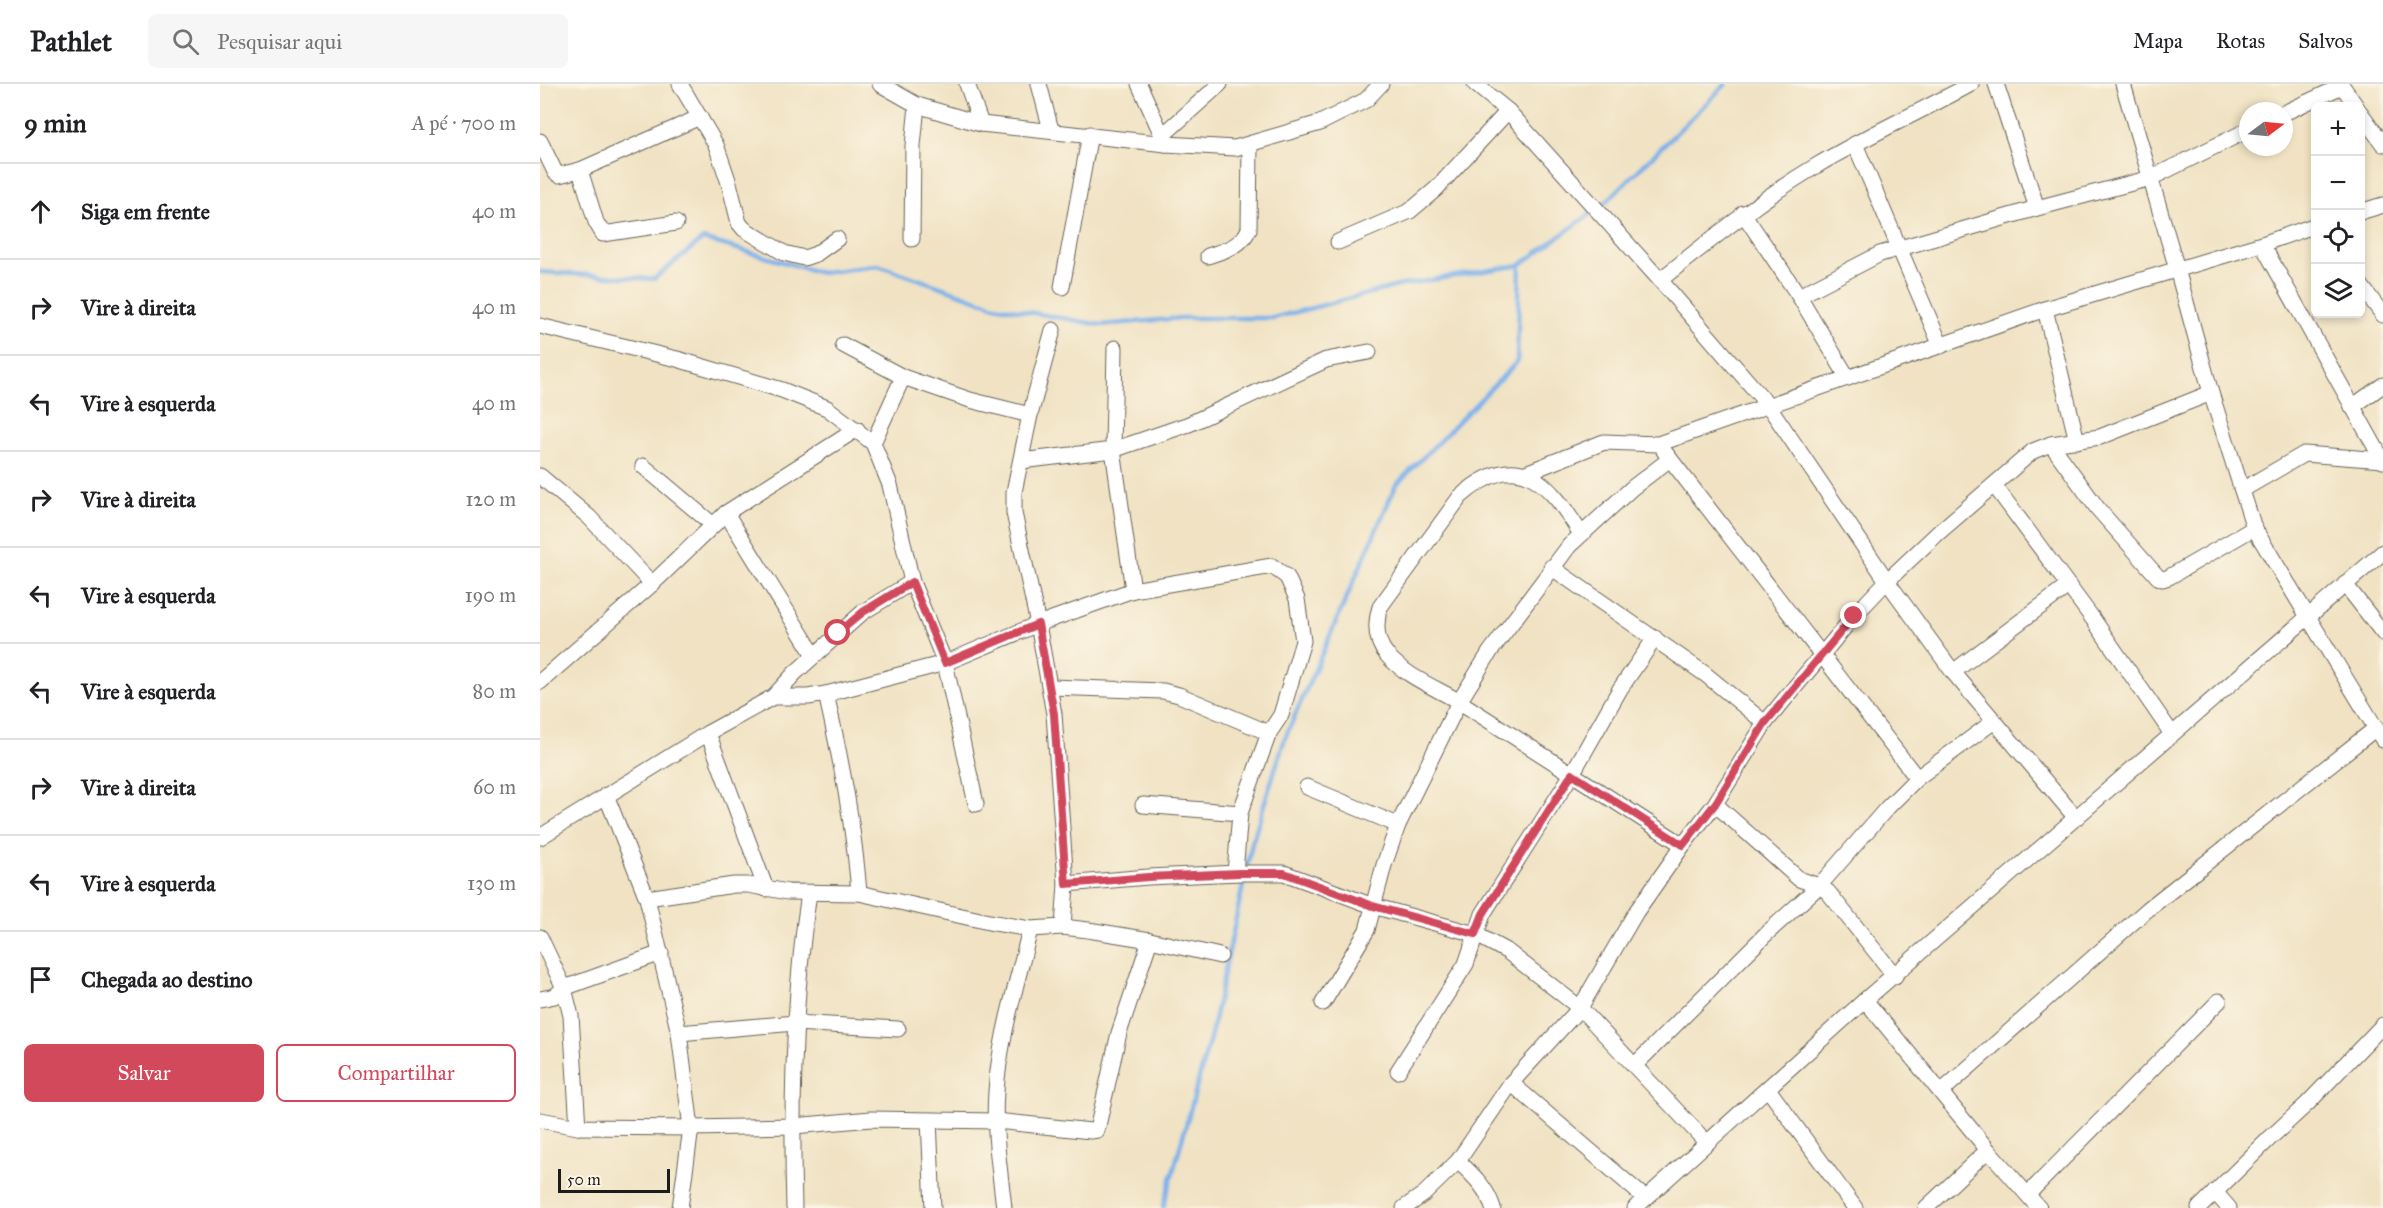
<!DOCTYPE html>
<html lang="pt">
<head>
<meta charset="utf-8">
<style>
  :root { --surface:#fff; --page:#f6f6f6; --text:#202124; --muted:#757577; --line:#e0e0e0; --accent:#d1495b }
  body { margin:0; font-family:"IM FELL Great Primer",serif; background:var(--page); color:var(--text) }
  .controls { position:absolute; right:18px; top:18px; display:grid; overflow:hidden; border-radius:9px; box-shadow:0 3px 9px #0003 }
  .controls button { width:54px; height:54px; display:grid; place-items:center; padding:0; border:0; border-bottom:2px solid var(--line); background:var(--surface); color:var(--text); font:30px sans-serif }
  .compass { position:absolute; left:1699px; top:18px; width:54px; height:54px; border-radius:50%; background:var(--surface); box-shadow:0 3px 9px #0003; rotate:74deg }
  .scale { position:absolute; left:18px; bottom:15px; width:112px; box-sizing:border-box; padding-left:6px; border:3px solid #1c1c1c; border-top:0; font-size:16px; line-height:21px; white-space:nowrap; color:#1c1c1c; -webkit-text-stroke:4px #fcf5e5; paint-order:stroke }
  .stop { position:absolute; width:18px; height:18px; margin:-14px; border:4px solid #d1495b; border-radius:50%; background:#fff }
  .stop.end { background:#d1495b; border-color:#fff; box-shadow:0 2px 6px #0008 }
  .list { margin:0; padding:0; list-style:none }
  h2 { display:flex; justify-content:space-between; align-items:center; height:78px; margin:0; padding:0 24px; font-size:26px }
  h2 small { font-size:20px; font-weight:400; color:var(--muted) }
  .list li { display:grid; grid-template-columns:39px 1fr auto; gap:18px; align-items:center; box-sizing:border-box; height:96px; padding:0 24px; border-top:2px solid var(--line) }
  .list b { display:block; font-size:22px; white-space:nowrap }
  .list em { font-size:20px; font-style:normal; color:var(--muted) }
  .actions { display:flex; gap:12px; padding:18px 24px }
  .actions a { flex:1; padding:14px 0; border:2px solid var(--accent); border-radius:9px; text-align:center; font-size:21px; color:var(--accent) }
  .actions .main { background:var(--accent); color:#fff }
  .icon { flex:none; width:33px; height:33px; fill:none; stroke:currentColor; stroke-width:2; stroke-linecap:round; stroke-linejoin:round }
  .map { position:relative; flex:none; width:1843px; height:1124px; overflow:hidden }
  header { display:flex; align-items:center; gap:36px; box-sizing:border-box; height:84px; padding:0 30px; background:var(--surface); border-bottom:2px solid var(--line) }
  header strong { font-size:28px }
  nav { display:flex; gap:33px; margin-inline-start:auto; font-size:21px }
  .search { width:420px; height:54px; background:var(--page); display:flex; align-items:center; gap:15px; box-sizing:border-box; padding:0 21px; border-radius:9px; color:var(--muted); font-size:22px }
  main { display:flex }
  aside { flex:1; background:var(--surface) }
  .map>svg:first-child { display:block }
</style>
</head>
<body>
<header>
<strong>Pathlet</strong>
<div class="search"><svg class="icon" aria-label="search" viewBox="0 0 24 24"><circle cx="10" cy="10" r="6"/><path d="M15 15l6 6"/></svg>Pesquisar aqui</div>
<nav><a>Mapa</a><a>Rotas</a><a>Salvos</a></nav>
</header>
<main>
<aside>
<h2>9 min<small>A pé · 700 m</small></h2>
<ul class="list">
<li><svg class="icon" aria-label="ahead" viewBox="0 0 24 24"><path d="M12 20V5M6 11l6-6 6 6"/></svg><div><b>Siga em frente</b></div><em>40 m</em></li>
<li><svg class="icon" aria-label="right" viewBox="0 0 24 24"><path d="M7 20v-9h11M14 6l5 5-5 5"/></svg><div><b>Vire à direita</b></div><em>40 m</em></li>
<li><svg class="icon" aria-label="left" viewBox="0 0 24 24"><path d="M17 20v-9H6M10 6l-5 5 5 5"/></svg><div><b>Vire à esquerda</b></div><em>40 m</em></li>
<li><svg class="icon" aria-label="right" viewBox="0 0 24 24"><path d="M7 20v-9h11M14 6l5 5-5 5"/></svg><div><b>Vire à direita</b></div><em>120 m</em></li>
<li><svg class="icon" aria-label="left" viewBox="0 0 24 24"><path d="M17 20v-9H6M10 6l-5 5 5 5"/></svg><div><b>Vire à esquerda</b></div><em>190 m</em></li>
<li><svg class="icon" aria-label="left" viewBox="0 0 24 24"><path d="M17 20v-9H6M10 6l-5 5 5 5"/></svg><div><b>Vire à esquerda</b></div><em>80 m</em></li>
<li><svg class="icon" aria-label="right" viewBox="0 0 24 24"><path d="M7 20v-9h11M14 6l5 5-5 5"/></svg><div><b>Vire à direita</b></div><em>60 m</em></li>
<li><svg class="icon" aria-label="left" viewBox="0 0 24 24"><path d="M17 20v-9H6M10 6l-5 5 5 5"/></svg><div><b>Vire à esquerda</b></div><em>130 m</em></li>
<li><svg class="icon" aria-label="arrive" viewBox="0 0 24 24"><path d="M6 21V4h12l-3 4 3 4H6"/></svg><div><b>Chegada ao destino</b></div></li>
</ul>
<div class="actions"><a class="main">Salvar</a><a>Compartilhar</a></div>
</aside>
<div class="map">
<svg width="1843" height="1124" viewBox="0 0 1843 1124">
  <rect width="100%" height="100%" fill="#fcf5e5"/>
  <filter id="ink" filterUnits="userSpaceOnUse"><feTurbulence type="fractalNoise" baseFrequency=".0167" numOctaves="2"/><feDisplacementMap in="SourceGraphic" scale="12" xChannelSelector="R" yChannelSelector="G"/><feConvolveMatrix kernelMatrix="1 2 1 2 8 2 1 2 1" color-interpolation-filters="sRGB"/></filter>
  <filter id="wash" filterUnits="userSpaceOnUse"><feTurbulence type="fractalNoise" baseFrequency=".008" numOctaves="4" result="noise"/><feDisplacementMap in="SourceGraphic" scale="24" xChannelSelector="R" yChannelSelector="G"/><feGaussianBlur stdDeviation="1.35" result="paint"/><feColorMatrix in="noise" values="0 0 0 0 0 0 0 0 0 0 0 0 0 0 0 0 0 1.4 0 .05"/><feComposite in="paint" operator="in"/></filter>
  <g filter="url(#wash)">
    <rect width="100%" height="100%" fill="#f0e2c3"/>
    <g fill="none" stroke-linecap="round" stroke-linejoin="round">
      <g stroke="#7cb1ea" stroke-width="4.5">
        <path d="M 0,188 L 114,195 L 163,155 L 281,189 L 338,181 L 455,222 L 561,241 L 642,234 L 733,234 L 862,201 L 980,181"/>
        <path d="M 623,1124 L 671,951 L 712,759 L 745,654 L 856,401 L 977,278 L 980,181 L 1064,120 L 1186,0"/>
      </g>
    </g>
  </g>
  <g filter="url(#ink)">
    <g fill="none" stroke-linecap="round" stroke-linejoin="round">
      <defs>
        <g id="minor">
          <path d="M 140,0 L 176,61 L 189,99 L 199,139 L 204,145 L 244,169 L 264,174 L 276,170 L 297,155"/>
          <path d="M 340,0 L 377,21 L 441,40 L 626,60 L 695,64 L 780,39 L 826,16 L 841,0"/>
          <path d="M 427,0 L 441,40"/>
          <path d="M 499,0 L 511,46"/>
          <path d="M 599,0 L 626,60"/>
          <path d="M 935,0 L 968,27 L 1120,196 L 1228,321 L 1347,497 L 1413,588 L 1536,734"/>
          <path d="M 1456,0 L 1497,124"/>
          <path d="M 1583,0 L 1637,185 L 1671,309 L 1714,444 L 1843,656"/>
          <path d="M 1801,0 L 1816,22"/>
          <path d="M 1820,28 L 1843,60"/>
          <path d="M 1744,29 L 1802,2"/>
          <path d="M 622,52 L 680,0"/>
          <path d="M 0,57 L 15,88 L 19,91 L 40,86 L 160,33"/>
          <path d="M 1315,60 L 1401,262"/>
          <path d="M 40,86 L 56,138 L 63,150 L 136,139"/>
          <path d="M 1820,128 L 1843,121"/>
          <path d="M 1203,129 L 1259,212 L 1308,294"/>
          <path d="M 372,155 L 373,62 L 377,21"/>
          <path d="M 798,158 L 870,127 L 896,105 L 968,27"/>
          <path d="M 1722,160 L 1843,377"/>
          <path d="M 668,172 C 685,166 701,163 709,145 L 710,60"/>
          <path d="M 1120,196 C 1172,155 1219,116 1276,82 C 1326,52 1380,28 1431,0"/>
          <path d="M 1820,200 L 1843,231"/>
          <path d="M 522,203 L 550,50"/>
          <path d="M 1259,212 L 1340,170 L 1497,124 L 1611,94 L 1708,46"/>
          <path d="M 1505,225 L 1537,357"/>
          <path d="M 0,242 L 137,275 L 242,306 L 287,324 L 333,359 L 350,401 L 372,498 L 405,579 L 436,720"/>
          <path d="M 513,246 L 490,331 L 474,408 L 474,429 L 498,540 L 514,630 L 526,800 L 523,843"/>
          <path d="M 303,261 L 363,293 L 430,316 L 490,331"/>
          <path d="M 575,264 L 573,366 L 593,506"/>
          <path d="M 1812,323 L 1843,301"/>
          <path d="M 333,359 L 363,293"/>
          <path d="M 1511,360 L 1558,425 L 1618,493 L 1623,495 L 1629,493 L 1714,444"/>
          <path d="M 1124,367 L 1377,694"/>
          <path d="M 481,377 L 573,366 L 649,340 L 786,276 L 829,268"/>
          <path d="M 103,382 L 172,440"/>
          <path d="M 986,389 L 1064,358 L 1118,360 L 1505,225 L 1722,160 L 1776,141"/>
          <path d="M 0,392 L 49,433 L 112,500"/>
          <path d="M 1454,401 L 1553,535 L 1632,650"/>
          <path d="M 1702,406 L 1764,370 L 1843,376"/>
          <path d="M 186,429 L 274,571"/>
          <path d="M 1041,450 C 1008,397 978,361 920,413 L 840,523 C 835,540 835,557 847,571 C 866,593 899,605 923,620 C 996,667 1070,714 1143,761"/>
          <path d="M 1011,483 L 1165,590 L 1225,639"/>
          <path d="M 1805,500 L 1843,549"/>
          <path d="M 1413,588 L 1528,502"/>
          <path d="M 0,598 L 112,500 L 186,429 L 317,345"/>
          <path d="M 510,603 L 623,607 L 639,611 L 729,649"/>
          <path d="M 286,610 C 301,675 314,742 319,809"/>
          <path d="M 233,613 L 255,589 L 323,528 L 372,498"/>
          <path d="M 168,649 L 226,805"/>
          <path d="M 767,703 L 858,741"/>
          <path d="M 66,711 L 107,814 L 139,949 L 151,1044 L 140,1124"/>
          <path d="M 1175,720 L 1259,795 L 1279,802 L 1288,808 L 1355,892"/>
          <path d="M 603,721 L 700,729"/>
          <path d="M 0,753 L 168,649 L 233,613 L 268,613 L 286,610 L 405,579 L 498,540 L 593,506 L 732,482 L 747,493 L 757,515 L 763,557 L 741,631 L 729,649 L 700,729 L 695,789"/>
          <path d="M 526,800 L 608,793 L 699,789 L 744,789 L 833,822 L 935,850 L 968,868 L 1040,924 L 1167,1059"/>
          <path d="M 107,814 L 194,801 L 208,801 L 248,808 L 319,809 L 449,838 L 490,845 L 523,843 L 548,846 L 610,856 L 680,872"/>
          <path d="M 0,853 L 24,904 L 31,932 L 38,1043"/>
          <path d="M 0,915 L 15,912 L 24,904 L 121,869"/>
          <path d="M 1325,916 L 1448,1066 L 1499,1124"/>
          <path d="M 783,919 L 827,846 L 844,781 L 858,741 L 919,618 L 950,568 L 1029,462 L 1092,404 L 1130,375"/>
          <path d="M 139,949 L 255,939 L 358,945"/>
          <path d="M 1095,981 L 1226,850 L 1279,802 L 1347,724 L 1377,694 L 1453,638"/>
          <path d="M 858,987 L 926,880 L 943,830 L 1032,690 L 1080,605 L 1115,554"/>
          <path d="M 971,999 L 1105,1114"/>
          <path d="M 1228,1005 L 1315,1124"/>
          <path d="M 1401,1008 L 1608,825 L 1836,644"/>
          <path d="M 0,1036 L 38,1043 L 151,1044 L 254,1042 L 331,1035 L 456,1037 L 551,1047 L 557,1046 L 579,949 L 610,856"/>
          <path d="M 389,1036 L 393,1124"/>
          <path d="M 918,1077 C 933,1091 947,1104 953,1124"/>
          <path d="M 1675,1108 L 1689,1124"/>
          <path d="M 1488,1110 L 1679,917"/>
          <path d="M 254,1124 C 251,1019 253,913 269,809"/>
          <path d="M 464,1124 C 460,1086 453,1046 456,1008 C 459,956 478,896 490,845"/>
          <path d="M 864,1124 L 884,1110 L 918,1077 L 971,999 L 1040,924 L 1096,828 L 1143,761 L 1175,720 L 1225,639 L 1314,532 L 1347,497 L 1398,449 L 1493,367 L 1511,360 L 1560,353 L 1671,309"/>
          <path d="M 1095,1124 L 1325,916 L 1843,468"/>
          <path d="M 1386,1124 L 1448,1066"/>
          <path d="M 1659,1124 L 1730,1054 L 1767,1020 L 1843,941"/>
        </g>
      </defs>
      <use href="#minor" stroke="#666156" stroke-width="17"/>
      <use href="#minor" stroke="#fff" stroke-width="15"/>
    </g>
  </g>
  <g fill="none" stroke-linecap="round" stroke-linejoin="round" filter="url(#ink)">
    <path stroke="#d1495b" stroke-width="8" d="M 298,549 L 323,528 L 372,498 L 405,579 L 498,540 L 514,630 L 526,800 L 608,793 L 699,789 L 744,789 L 833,822 L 935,850 L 943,830 L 1032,690 L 1143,761 L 1175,720 L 1225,639 L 1314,532"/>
  </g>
</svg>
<div class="controls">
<button>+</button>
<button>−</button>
<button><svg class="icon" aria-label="locate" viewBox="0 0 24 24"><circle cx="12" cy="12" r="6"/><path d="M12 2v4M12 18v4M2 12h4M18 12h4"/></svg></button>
<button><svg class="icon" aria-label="layers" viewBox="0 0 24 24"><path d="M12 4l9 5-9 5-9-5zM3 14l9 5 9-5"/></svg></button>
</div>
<svg class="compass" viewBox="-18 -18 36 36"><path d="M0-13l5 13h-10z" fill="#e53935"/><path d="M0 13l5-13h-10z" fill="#757577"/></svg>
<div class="scale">50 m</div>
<div class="stop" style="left:298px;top:549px"></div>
<div class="stop end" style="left:1314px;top:532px"></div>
</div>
</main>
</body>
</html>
